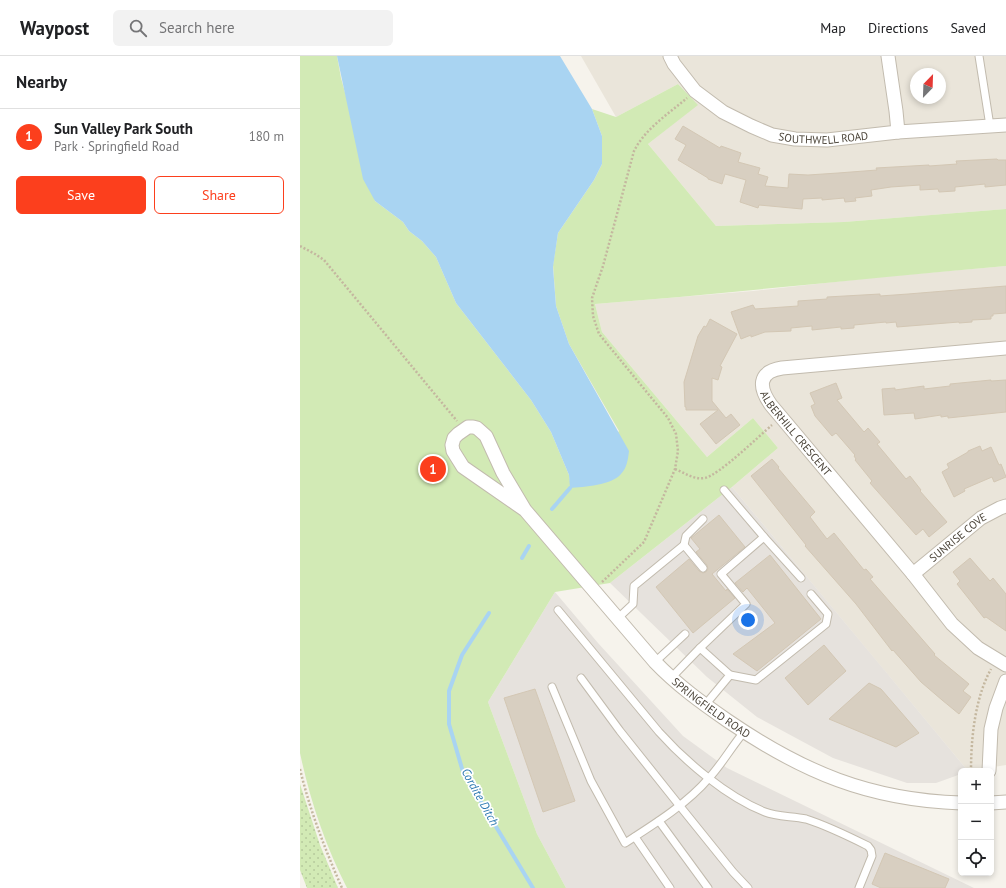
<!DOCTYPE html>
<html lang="en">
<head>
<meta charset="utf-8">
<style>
  :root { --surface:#fff; --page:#f2f2f2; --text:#202124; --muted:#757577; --line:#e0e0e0; --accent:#fc3f1d }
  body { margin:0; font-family:"PT Sans",sans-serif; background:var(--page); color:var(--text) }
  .controls { position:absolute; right:12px; bottom:12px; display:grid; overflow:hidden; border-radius:6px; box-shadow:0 2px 6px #0003 }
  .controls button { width:36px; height:36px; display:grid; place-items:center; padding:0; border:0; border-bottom:1px solid var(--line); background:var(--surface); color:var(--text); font:20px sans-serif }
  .compass { position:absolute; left:610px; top:12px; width:36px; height:36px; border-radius:50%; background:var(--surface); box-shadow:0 2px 6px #0003; rotate:23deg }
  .you { position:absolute; left:448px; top:564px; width:14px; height:14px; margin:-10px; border:3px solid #fff; border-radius:50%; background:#1a73e8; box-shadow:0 0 0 6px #1a73e833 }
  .badge { display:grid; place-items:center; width:26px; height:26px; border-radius:50%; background:var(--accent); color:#fff; font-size:13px; font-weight:700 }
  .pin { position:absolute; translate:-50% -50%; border:2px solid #fff; box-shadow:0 1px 4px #0006 }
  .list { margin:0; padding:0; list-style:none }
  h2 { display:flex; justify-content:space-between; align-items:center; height:52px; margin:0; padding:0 16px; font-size:17px }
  h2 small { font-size:13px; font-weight:400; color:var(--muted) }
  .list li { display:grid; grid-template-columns:26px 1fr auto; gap:12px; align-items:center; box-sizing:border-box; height:56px; padding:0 16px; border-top:1px solid var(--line) }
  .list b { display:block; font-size:15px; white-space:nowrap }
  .list p { margin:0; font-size:13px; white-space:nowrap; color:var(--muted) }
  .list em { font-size:13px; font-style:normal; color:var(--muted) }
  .actions { display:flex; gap:8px; padding:12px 16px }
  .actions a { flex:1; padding:9px 0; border:1px solid var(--accent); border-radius:6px; text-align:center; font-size:14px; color:var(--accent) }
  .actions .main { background:var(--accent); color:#fff }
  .icon { flex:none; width:22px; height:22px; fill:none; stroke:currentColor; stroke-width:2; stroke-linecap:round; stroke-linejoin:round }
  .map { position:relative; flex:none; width:706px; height:832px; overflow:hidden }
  header { display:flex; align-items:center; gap:24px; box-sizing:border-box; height:56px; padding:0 20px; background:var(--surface); border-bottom:1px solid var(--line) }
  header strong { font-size:19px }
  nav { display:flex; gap:22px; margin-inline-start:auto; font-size:14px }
  .search { width:280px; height:36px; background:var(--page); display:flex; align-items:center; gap:10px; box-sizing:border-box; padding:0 14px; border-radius:6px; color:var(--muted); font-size:15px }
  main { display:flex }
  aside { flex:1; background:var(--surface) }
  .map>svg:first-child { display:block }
</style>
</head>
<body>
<header>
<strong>Waypost</strong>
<div class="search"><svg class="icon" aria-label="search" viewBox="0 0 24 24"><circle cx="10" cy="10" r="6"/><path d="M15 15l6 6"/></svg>Search here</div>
<nav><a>Map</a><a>Directions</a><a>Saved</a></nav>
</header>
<main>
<aside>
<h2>Nearby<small></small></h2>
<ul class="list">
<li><span class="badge">1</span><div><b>Sun Valley Park South</b><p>Park · Springfield Road</p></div><em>180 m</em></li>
</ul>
<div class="actions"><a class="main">Save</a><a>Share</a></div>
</aside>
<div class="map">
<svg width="706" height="832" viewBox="0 0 706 832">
  <defs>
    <pattern id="grass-dots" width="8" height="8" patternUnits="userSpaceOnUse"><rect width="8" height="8" fill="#d2eab5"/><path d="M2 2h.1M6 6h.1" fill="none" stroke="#b6ca9c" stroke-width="1.8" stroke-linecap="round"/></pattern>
  </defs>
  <rect width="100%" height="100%" fill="#f6f3ec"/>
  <g fill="#eae5da" fill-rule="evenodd">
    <path d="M 281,0 L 706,0 L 706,153 L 544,166 L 416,170 L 348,88 L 397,49 L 378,28 L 316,61 ZM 616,18 L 640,18 L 640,42 L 616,42 Z"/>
    <path d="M 706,210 L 706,709 L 668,715 L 432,431 L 478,392 L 453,362 L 407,401 L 302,276 L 295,248 L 453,235 L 579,221 Z"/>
  </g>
  <g fill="#e6e2dd">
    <path d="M 432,431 L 581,610 L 668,715 L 661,715 L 661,718 L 636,727 L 607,727 L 533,702 L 457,661 L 407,621 L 310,527 Z"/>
    <path d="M 255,536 L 298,587 L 383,680 L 427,712 L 674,832 L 266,832 L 237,778 L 188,646 Z"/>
  </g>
  <path fill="url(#grass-dots)" d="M 0,728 L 20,789 L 38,832 L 7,832 L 0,814 Z"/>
  <path fill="#d2eab5" d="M 0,0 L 37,0 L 41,22 L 75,145 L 103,166 L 109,175 L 122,185 L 136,201 L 156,247 L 231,344 L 251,376 L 269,419 L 271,432 L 319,375 L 269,288 L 256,250 L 253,209 L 258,177 L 294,124 L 302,108 L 302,80 L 292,53 L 316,61 L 378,28 L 398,49 L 348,88 L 416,170 L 544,166 L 706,153 L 706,210 C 569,222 432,237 295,248 L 302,276 L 407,401 L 453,362 L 478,392 L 432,431 L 310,527 L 255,536 L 188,646 L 237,778 L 266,832 L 47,832 C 25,789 10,744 0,697 Z"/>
  <path fill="#a9d4f2" d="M 37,0 L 260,0 L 292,53 L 302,80 L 302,108 L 294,124 L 258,177 L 253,211 L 256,250 L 269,288 L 329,395 C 328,403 327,412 321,418 C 312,429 284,431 270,432 L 269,419 L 251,376 L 231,344 L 156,247 L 136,201 L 122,185 L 109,175 L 103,166 L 75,145 L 63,123 Z"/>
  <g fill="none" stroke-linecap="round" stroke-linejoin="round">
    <g stroke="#a9d4f2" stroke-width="4">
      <path d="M 252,453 L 270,432"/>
      <path d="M 222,502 L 229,490"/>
      <path d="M 189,557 L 162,599 L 149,635 L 149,668 L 163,716 L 233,832"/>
    </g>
  </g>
  <g fill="#d8cfc1" stroke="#d3c7b4">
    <path d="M 383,70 L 420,92 L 421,90 L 441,97 L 438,106 L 460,112 L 458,118 L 468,121 L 465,130 L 488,132 L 489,118 L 508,119 L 538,117 L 577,114 L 576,112 L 629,109 L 629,110 L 657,108 L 656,105 L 697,103 L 698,104 L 706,104 L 706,129 L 685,131 L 685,128 L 655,131 L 655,135 L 639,136 L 638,133 L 620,134 L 620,129 L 591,131 L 571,134 L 572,140 L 555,142 L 556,145 L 545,146 L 544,142 L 522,144 L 522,142 L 503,143 L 502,153 L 459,149 L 458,152 L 440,146 L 446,124 L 425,118 L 422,128 L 408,123 L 408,122 L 378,104 L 386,89 L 375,83 Z"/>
    <path d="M 706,230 L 706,257 L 693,258 L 693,260 L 691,260 L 691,263 L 672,264 L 672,266 L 659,267 L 659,266 L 597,271 L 596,266 L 586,267 L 586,266 L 554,269 L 554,272 L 541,273 L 541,271 L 512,274 L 512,270 L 491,272 L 491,275 L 465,276 L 451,281 L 451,279 L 441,283 L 431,256 L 453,249 L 455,253 L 498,250 L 498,245 L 527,243 L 527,241 L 580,238 L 580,240 L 608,238 Z"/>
    <path d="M 410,263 L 437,278 L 420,310 L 422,311 L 418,324 L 412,322 L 412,345 L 426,362 L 431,358 L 440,369 L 416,388 L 400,368 L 418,354 L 386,354 L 386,351 L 385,351 L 384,326 L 398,280 L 404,270 L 406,271 Z"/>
    <path d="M 691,324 L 691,325 L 706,324 L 706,356 L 648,362 L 648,360 L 641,361 L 641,359 L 615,363 L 614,357 L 584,359 L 582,333 L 595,332 L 595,334 L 624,330 L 624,333 L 650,330 L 650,328 Z"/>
    <path d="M 536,327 L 542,342 L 537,344 L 564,376 L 568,372 L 580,386 L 577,388 L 606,423 L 610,420 L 621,434 L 620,435 L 647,466 L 629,481 L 623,473 L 616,479 L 570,427 L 572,425 L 555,404 L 556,403 L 554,400 L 555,399 L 536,377 L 532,380 L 515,360 L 511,350 L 515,348 L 510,337 Z"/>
    <path d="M 680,390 L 682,395 L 691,391 L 699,409 L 701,408 L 706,421 L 694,426 L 692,421 L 664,433 L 665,435 L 654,441 L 642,416 L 649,412 L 647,408 L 668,396 L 668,395 Z"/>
    <path d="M 472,403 L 479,411 L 478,412 L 515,456 L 510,461 L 527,483 L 534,477 L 564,514 L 566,513 L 573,521 L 570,523 L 635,598 L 634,599 L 669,628 L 663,635 L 671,641 L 659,658 L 642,644 L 621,626 L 593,594 L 592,595 L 556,548 L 505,490 L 506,489 L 451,420 Z"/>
    <path d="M 419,459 L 445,491 L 412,518 L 426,535 L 427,533 L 435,542 L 393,577 L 356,531 L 389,503 L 399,515 L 403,517 L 406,516 L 408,513 L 407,509 L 396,496 L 400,493 L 391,482 Z"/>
    <path d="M 470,499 L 521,563 L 457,615 L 433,598 L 475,567 L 447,532 L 443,536 L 435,527 Z"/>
    <path d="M 670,502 L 690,525 L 693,522 L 706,538 L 706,575 L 686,561 L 684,562 L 657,528 L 660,525 L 653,516 Z"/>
    <path d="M 524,589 L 546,615 L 508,649 L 485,622 Z"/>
    <path d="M 569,627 L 581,633 L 619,677 L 596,691 L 529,663 Z"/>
    <path d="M 235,633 L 275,745 L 243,756 L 204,642 Z"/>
    <path d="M 585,797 L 649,823 L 645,832 L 581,832 L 572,828 Z"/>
  </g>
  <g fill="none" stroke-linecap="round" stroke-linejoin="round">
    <defs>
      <g id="service">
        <path d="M 679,0 L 690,70"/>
        <path d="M 464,481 L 501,522"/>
        <path d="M 384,489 L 386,480 L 403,463"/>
        <path d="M 258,554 L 359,676 C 386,706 427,741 465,756 C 477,761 493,760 506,763 C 528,770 548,780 568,790 L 571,794 L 572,800 L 559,832"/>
        <path d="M 317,563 L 333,548 L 334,530 L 384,489 L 403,512"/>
        <path d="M 400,592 L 446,548 L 421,518 L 464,481 L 424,434"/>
        <path d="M 355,606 L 385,578"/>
        <path d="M 430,619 L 456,624 L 526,568 L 528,558 L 511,538"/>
        <path d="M 281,622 L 320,675 L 379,749 L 433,816 L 448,832"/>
        <path d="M 371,622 L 400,592 L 430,619 L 405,649"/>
        <path d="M 252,631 L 291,725 L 325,787 C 353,769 387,748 409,722 C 422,708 432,690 444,676"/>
        <path d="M 359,765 L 408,832"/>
        <path d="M 335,781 L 370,832"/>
      </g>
      <g id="minor">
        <path id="s1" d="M 370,0 L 374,8 L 395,35 L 423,56 L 451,70 L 472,79 L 495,83 L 527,84 L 598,76 L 706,69"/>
        <path d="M 588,0 L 596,55 L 598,76"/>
        <path id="s2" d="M 706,292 L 482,312 C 457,316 459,332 471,349 L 613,518 L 652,568 L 678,592 L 706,609"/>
        <path id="s3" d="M 225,454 L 163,411 L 153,395 L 152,389 L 154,382 L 158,378 L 168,371 L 173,371 L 177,372 L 186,380 L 203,417 L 225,454 L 355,606 C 377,629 402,647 428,665 C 503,716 569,744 661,747"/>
        <path id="s4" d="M 613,518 L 681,462 L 700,452 L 706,450"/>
        <path d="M 689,715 L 691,673 L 696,652 L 706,625"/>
        <path d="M 691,747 L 706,746"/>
      </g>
    </defs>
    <use href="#service" stroke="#c2bbae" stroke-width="9"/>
    <use href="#minor" stroke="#c2bbae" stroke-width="15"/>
    <g stroke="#c4b79f" stroke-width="2.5" stroke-dasharray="2 2" stroke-linecap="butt">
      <path d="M 0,190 L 15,198 L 24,204 L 157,365"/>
      <path d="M 375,413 C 385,417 394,424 405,422 C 419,419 459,380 472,369"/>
      <path d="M 302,526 L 344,486 L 375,413 L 378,395 L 376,378 L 368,362 L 299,278 L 293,260 L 292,242 L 303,210 L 334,95 C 345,73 368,58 387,42"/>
      <path d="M 0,713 C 10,755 25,793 42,832"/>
      <path d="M 671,715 C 671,682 675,642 691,613"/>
    </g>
    <use href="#service" stroke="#fff" stroke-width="7"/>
    <use href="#minor" stroke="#fff" stroke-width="13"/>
  </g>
  <g text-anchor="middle" stroke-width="3.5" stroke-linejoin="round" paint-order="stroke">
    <g font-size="11" fill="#4b4439" stroke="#fff">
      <text dy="4" stroke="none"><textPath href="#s1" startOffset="184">SOUTHWELL ROAD</textPath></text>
      <text dy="4" stroke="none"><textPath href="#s2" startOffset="313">ALBERHILL CRESCENT</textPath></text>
      <text dy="4" stroke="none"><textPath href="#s4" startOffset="58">SUNRISE COVE</textPath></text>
      <text dy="4" stroke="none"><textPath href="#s3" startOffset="503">SPRINGFIELD ROAD</textPath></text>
    </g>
    <g font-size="12" font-style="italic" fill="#2e7ab2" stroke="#fff">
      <text transform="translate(180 741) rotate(61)" y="4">Cordite Ditch</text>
    </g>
  </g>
</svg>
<div class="controls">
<button>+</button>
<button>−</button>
<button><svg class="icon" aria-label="locate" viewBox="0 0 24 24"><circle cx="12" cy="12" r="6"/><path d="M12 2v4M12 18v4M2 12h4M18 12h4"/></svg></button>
</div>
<svg class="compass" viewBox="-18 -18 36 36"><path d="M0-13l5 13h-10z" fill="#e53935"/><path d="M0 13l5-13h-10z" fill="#757577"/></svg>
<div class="you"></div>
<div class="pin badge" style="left:133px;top:413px">1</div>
</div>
</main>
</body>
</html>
